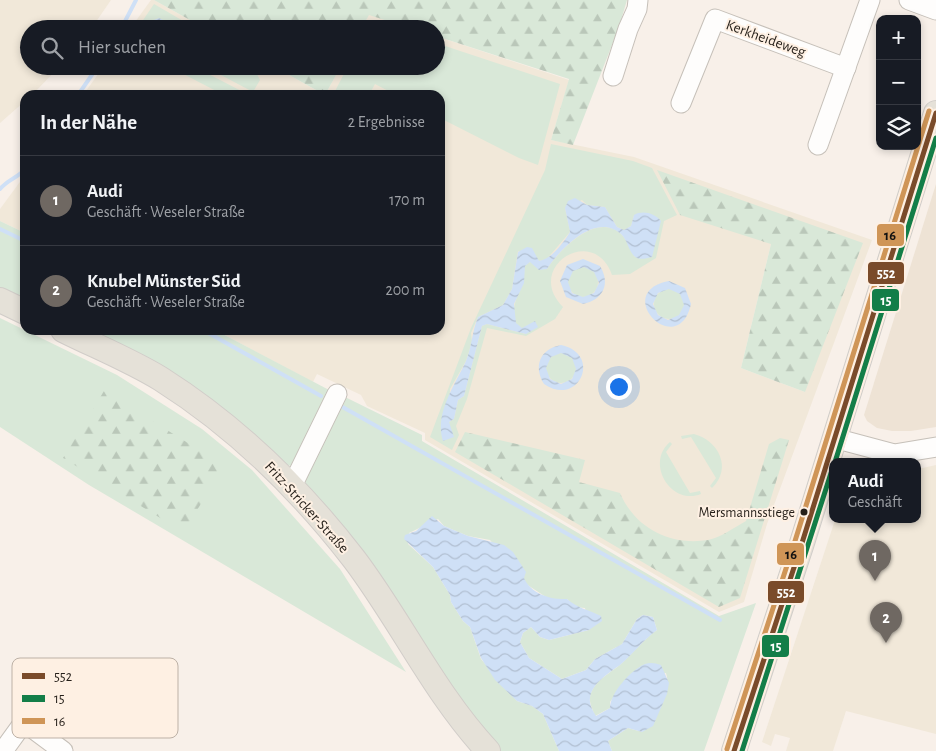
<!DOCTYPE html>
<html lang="de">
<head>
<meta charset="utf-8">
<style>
  :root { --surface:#171b24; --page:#242831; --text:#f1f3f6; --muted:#9ea1a6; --line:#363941; --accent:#6f6862 }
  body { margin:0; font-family:"Alegreya Sans",sans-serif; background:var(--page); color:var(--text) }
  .controls { position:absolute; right:15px; top:15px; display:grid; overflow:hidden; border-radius:10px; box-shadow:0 2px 8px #0003 }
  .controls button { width:45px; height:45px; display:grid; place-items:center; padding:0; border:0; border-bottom:1px solid var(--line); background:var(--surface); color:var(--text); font:25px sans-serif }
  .you { position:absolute; left:618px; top:386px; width:18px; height:18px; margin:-12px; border:4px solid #fff; border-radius:50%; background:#1a73e8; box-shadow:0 0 0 8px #1a73e833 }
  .badge { display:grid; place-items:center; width:32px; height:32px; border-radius:50%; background:var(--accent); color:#fff; font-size:16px; font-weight:700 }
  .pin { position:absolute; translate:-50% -41px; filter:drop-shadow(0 1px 2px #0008) }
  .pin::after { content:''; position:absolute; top:26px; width:18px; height:15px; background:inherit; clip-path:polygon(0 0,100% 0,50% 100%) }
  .popup { position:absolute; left:829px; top:458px; width:92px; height:65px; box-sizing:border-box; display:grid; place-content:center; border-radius:10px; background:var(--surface); filter:drop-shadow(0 1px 4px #0005); font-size:16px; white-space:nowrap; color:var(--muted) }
  .popup b { font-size:19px; color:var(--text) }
  .popup::after { content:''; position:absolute; left:50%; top:100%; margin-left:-10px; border:10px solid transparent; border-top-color:var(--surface) }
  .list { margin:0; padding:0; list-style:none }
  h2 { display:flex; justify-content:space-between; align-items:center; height:65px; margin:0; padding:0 20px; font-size:21px }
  h2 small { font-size:16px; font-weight:400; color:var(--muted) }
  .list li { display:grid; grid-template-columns:32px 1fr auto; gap:15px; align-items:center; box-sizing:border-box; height:90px; padding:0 20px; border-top:1px solid var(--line) }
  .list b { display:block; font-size:19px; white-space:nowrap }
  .list p { margin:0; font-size:16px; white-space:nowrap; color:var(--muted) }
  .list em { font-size:16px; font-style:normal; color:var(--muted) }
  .icon { flex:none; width:28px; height:28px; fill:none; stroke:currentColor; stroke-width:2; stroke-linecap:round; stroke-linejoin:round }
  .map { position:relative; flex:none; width:936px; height:751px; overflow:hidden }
  .search { position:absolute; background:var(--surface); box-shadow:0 2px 8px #0003; left:20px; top:20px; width:425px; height:55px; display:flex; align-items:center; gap:12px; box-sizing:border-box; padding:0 18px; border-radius:28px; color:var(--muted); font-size:19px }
  .panel { position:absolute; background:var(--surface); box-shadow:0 2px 8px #0003; left:20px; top:90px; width:425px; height:245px; border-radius:15px }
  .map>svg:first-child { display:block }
</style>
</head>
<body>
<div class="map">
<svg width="936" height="751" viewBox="0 0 936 751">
  <defs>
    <pattern id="forest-firs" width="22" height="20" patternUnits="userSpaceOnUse" patternTransform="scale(1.25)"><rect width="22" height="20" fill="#d9e8d8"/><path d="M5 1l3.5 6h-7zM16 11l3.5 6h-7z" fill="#bac7b9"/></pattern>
    <pattern id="water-waves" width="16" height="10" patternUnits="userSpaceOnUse" patternTransform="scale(1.25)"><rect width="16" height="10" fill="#cfe0f6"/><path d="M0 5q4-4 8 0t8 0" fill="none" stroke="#b2c0d2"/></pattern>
  </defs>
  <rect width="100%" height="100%" fill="#f8f0e9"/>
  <g fill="#f1e8d9" fill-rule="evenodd">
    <path d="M 0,0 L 111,0 L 91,29 L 29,29 L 29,66 L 60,66 L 32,95 L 25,95 L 25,101 L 0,123 Z"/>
    <path d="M 151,0 L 154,0 L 206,29 L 130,29 Z"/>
    <path d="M 369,14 L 413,29 L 361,29 Z"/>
    <path d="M 436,36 L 569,80 L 551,140 L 634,157 L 872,240 L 767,524 L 744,602 L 719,612 L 425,440 L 425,433 L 367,406 L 361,395 L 317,374 L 313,382 L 215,330 L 440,330 L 440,95 L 83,95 L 104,66 L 273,66 L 325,95 L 341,66 L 436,66 ZM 771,244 L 805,392 L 741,368 Z"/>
    <path d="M 25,175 L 25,233 L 0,221 L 0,209 Z"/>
    <path d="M 936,465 L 936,734 L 846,711 L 833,751 L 786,751 L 790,738 L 775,734 L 771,746 L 762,742 L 835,520 L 918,520 L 918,469 Z"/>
  </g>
  <path fill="#eee3d5" d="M 936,184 L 936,427 L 911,431 L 892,431 L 877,428 L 867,421 L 864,415 Z"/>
  <g fill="#d9e8d8" fill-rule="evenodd">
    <path d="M 154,4 L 197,29 L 137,29 Z"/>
    <path d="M 436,43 L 560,84 L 538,165 L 519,158 L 440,118 L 440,95 L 396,95 L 375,84 L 369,95 L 333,95 L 348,66 L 436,66 Z"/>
    <path d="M 168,66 L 193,66 L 249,95 L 220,95 L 220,93 Z"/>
    <path d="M 204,66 L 249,66 L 248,69 L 257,74 L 260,80 L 253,92 Z"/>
    <path d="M 551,144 L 633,161 L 652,168 L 677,215 L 664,221 L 656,258 L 630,274 L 612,275 C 594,223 523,267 563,307 L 555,319 L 526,336 L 487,328 L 467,399 L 456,426 L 459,435 L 452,450 L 430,437 L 471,328 L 545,170 ZM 582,200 L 587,205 L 605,207 L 617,227 L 624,230 L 631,226 L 634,215 L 635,257 C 631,250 628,242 623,236 C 599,209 560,249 547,269 L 530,262 L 524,266 C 527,286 508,303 515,322 C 517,326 523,330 526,334 L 487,324 L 482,326 L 464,396 L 458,400 L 454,419 L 449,422 L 450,389 L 466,361 L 472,342 L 471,333 L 478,317 L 503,305 L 512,289 L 518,251 L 539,261 L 546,260 L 570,232 L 565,208 Z"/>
    <path d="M 0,221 L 25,233 L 25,305 L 0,292 Z"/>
    <circle cx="583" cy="282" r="15"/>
    <circle cx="669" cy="304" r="15"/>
    <path d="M 0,318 L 117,375 L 202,429 L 252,470 L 340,569 L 406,672 L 89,485 L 0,427 Z"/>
    <path d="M 75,330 L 215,330 L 331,391 L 292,466 L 276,463 Z"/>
    <circle cx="561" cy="368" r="15"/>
    <path d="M 343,396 L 422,435 L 422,441 L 719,616 L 756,603 L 704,751 L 612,751 L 608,741 L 628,728 L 642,732 C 654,713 673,696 666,673 L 628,678 L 610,702 L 610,708 L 595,716 C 593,710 589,703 590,697 C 593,681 611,673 622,663 C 634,652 643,640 657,630 L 653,617 L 643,615 L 637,619 L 622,644 L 595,659 L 586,670 L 562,679 L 529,658 L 520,642 L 523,633 L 531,627 L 540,637 L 549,640 L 589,630 L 585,608 L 575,607 L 567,599 L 549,599 L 526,584 L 490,540 L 468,536 L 444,526 L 438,519 L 409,533 L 408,544 L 433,567 L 450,595 L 451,602 L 463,621 L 470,627 L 481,659 L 517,701 L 532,706 L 543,714 L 559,751 L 497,751 L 306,490 L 305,479 Z"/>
    <path d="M 694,434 C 718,440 733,468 712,488 L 710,486 L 716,478 L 691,437 L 682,439 L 681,436 Z"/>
    <path d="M 670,442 L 672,444 L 666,452 L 690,493 L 700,491 L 701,494 C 671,506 645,463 670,442 Z"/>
  </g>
  <g fill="url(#forest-firs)">
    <path d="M 154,0 L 627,0 L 619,27 L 573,145 L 551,140 L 569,79 L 436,36 L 436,29 L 413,29 L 369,15 L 361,29 L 206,29 Z"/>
    <path d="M 273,66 L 341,66 L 325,95 Z"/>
    <path d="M 657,170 L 863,243 L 805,392 L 741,368 L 771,244 L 680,215 Z"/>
    <path d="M 104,391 L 225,466 L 183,532 L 63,458 Z"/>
    <path d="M 465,432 L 585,460 L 579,482 L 620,493 C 635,528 670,546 708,540 C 720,538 735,527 746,521 L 769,444 L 780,438 L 789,440 L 740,598 L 719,607 L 455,452 Z"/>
  </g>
  <g fill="url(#water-waves)" fill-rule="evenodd">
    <path d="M 159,18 L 180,29 L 149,29 L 154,20 Z"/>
    <path d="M 575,198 L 587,205 L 605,207 L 617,227 L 624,230 L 631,226 L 634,215 C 643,210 654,213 661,221 L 652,257 C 647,258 642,260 637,258 C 629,254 628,241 622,235 C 597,210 560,249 547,269 L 539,270 L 530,262 L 525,266 L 524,283 L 514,304 L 516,323 L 522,328 L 535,321 L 538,327 L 526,334 L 487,324 L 482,326 L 464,396 L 458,400 L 454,419 L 449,422 L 454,437 L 443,441 C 434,414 455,385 466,361 C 472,346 472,332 478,317 L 503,305 L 512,289 L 518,252 L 527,247 L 532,248 L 539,261 C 552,259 563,243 570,232 L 565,208 L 568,201 Z"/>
    <path d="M 583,259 L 600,266 C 611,284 603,300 583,304 L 566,297 L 560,281 L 567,265 ZM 584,267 L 594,272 L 599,283 L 594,293 L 583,297 L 572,293 L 568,282 L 573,271 Z"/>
    <path d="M 669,281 L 685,288 L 691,304 C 678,362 610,292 669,281 ZM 669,289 L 680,294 L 684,305 L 679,315 L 668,320 L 658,315 L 653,304 L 658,293 Z"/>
    <path d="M 561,345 C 603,354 579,408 544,384 C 533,366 540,349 561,345 ZM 561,353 L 572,358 L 576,369 L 572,379 L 561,384 L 550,379 L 546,368 L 551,357 Z"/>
    <path d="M 432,516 L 444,526 L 468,536 L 504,545 L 513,552 L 526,572 L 524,578 C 531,594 551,600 567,599 C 577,608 589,610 601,616 L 602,621 L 589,630 L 549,640 L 540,637 L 531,627 L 523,633 L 520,642 L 529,658 L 562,679 L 586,670 L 595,659 L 622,644 L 637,619 L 643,615 L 653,617 L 657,630 C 643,640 633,654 620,665 C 609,673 592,683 590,698 C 589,704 593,711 596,716 L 610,708 C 610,693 631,670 645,664 C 651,662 655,663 661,665 L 669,683 L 667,694 L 653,726 L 642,732 L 628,728 L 608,741 L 612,751 L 559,751 L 543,714 L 532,706 L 517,701 L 495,680 L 481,658 L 470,627 L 463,621 L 451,602 L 450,595 L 433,567 L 404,539 L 405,535 L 416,531 Z"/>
  </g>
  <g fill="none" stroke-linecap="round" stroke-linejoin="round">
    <g stroke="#cfe0f6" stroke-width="4">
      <path d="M 121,29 L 136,0"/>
      <path d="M 78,95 L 98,66"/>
      <path d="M 0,189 C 8,179 18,178 25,169"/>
      <path d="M 0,229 L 25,241"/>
      <path d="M 203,330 L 321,396"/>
      <path d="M 339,405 L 720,620"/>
    </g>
    <defs>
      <g id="minor">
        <path d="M 909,0 L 936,10"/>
        <path d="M 613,76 L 628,29 L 637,9 L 638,0"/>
        <path d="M 681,103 L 715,19 L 846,68"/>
        <path d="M 818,145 L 870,0"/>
        <path d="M 834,438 L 894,454 L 936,447"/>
        <path d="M 292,486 L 337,394"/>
        <path d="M 3,751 L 24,722 L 63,751"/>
      </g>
      <g id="major">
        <path d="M 0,300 L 25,312"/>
        <path d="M 63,330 C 95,346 130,360 161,379 C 235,426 300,489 354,559 C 401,621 434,693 488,751"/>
        <path d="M 734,751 L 802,543 L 936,113"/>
      </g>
    </defs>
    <use href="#minor" stroke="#c6c0b9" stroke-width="21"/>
    <use href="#major" stroke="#d1cdc9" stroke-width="26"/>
    <use href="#minor" stroke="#fefdfc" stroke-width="19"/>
    <use href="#major" stroke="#e5e1d8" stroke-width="24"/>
    <defs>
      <path id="bus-1" d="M 734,751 L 802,543 L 936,113"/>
      <g id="bus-2">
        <path d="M 835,462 L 936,138"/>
        <path d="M 742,751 L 832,470"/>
      </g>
      <path id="bus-3" d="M 727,749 L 795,541 L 929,111"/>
    </defs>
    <use href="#bus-1" stroke="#fef0e3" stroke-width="9"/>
    <use href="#bus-2" stroke="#fef0e3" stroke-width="9"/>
    <use href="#bus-3" stroke="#fef0e3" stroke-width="9"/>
    <use href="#bus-1" stroke="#7a4b2a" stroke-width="5"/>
    <use href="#bus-2" stroke="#137e48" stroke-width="5"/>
    <use href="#bus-3" stroke="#cf9557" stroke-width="5"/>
  </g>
  <circle fill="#251f19" stroke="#fef0e3" stroke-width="2" cx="804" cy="512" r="4.5"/>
  <g text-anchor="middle" stroke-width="4" stroke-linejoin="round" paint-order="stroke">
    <g font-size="14" fill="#251f19" stroke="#fef0e3" text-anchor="end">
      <text x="795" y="517">Mersmannsstiege</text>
    </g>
    <g font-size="15" fill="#251f19" stroke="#fef0e3">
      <text transform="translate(766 38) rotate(20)" y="5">Kerkheideweg</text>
      <text transform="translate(307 507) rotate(48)" y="5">Fritz-Stricker-Straße</text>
    </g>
  </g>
  <rect x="12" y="658" width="166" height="80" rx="8" fill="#fef0e3" stroke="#bdb1a6" stroke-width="1"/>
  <rect x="22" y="673" width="23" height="6" fill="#7a4b2a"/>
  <rect x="22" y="695" width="23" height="7" fill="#137e48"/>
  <rect x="22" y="718" width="23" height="6" fill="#cf9557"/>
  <g font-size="14" fill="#251f19">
    <text x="54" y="681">552</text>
    <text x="54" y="703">15</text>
    <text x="54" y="726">16</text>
  </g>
  <g stroke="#fef0e3" stroke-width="2">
    <rect x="876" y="223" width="29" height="24" rx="5" fill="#cf9557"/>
    <rect x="867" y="261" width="38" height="24" rx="5" fill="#7a4b2a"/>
    <rect x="871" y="288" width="29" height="24" rx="5" fill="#137e48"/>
    <rect x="776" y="542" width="29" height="24" rx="5" fill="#cf9557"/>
    <rect x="767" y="580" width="38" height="24" rx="5" fill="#7a4b2a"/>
    <rect x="761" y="634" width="29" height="24" rx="5" fill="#137e48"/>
  </g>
  <g font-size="14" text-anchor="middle" font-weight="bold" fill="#fff">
    <text x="886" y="278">552</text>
    <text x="886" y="305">15</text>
    <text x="786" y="597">552</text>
    <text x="776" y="651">15</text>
  </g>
  <g font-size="14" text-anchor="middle" font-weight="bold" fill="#111">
    <text x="890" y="240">16</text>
    <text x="791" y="559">16</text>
  </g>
</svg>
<div class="controls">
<button>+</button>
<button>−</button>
<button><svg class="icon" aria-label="layers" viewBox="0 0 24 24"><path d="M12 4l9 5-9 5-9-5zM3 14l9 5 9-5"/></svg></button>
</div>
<div class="you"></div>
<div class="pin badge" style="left:875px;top:581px">1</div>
<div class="popup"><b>Audi</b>Geschäft</div>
<div class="pin badge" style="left:886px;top:643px">2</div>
<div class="search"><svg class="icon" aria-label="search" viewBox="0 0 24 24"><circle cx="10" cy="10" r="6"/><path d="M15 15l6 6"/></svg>Hier suchen</div>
<section class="panel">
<h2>In der Nähe<small>2 Ergebnisse</small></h2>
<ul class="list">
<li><span class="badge">1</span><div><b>Audi</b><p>Geschäft · Weseler Straße</p></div><em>170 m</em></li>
<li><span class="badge">2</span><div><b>Knubel Münster Süd</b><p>Geschäft · Weseler Straße</p></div><em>200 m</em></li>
</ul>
</section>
</div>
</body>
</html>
